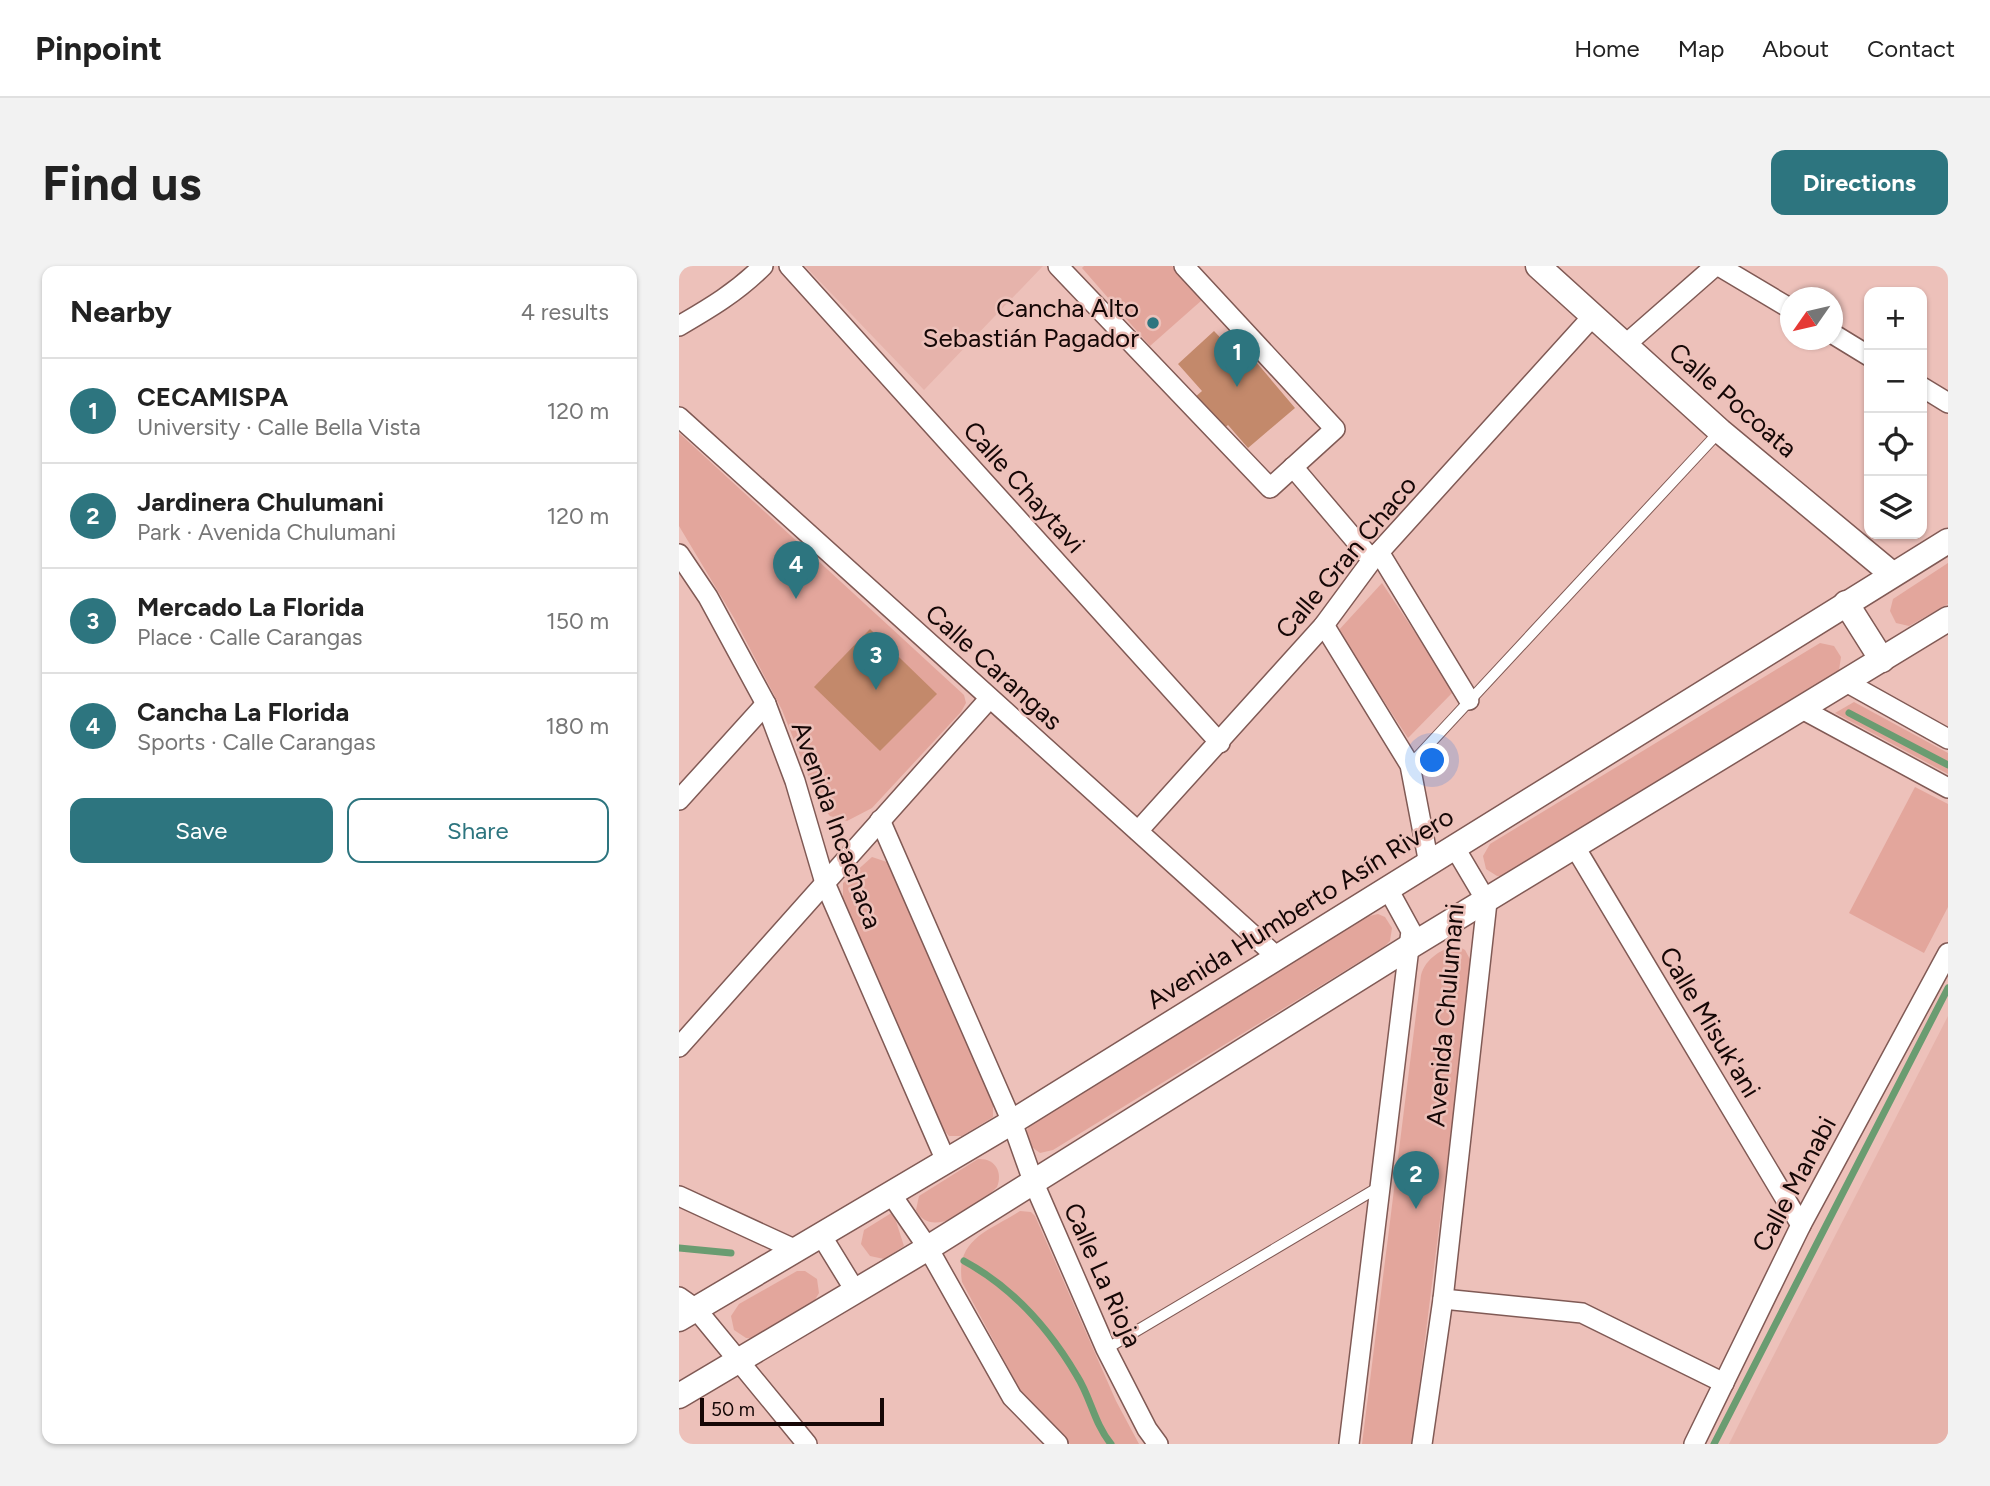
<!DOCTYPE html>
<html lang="en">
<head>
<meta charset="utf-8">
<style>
  :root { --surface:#fff; --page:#f2f2f2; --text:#222; --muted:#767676; --line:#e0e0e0; --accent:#2d757f }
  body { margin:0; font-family:Figtree,sans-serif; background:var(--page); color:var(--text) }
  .controls { position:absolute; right:21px; top:21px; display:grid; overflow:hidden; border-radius:14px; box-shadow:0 2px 5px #0004 }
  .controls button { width:63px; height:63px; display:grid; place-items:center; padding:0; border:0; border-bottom:2px solid var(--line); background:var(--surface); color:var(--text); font:35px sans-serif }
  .compass { position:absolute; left:1101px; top:21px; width:63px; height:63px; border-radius:50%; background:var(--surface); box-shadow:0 2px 5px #0004; rotate:236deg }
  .scale { position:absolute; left:21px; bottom:18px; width:184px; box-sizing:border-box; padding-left:7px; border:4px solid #150706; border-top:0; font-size:19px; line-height:24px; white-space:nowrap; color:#150706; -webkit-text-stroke:5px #edc1ba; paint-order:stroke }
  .you { position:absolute; left:754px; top:495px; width:24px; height:24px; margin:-18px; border:5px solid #fff; border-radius:50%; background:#1a73e8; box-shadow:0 0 0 10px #1a73e833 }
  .badge { display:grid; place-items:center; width:46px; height:46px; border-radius:50%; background:var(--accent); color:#fff; font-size:23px; font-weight:700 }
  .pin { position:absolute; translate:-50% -58px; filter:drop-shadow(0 2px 4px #0008) }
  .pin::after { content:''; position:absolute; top:37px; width:24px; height:21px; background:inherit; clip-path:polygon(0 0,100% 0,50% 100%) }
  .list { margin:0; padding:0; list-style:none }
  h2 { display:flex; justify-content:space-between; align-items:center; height:91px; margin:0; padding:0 28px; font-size:30px }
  h2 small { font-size:23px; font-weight:400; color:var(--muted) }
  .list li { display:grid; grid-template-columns:46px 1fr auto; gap:21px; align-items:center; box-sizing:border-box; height:105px; padding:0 28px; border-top:2px solid var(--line) }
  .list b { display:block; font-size:26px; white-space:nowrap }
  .list p { margin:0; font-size:23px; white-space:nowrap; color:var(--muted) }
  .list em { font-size:23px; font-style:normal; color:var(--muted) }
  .actions { display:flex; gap:14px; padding:21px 28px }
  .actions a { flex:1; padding:16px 0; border:2px solid var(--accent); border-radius:14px; text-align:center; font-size:24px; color:var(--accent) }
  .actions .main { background:var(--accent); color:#fff }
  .icon { flex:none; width:38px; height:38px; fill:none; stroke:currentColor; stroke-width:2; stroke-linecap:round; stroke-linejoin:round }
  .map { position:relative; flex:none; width:1269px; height:1178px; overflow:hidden; border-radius:14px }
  header { display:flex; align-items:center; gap:42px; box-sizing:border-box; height:98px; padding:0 35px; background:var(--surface); border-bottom:2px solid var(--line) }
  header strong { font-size:33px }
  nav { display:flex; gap:38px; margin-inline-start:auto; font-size:24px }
  .intro { display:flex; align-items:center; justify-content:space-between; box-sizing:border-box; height:168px; padding:0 42px }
  h1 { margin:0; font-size:49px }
  .button { padding:18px 32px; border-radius:14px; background:var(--accent); color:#fff; font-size:24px; font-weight:700 }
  main { display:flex; gap:42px; padding:0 42px }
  aside { flex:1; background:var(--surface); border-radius:14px; box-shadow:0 2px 5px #0004 }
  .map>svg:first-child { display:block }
</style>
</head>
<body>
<header>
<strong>Pinpoint</strong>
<nav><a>Home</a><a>Map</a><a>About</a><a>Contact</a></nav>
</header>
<div class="intro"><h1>Find us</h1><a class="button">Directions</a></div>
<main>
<aside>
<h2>Nearby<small>4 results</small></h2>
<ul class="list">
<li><span class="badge">1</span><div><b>CECAMISPA</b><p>University · Calle Bella Vista</p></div><em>120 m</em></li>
<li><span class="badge">2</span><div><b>Jardinera Chulumani</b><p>Park · Avenida Chulumani</p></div><em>120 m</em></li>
<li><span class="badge">3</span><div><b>Mercado La Florida</b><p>Place · Calle Carangas</p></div><em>150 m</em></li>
<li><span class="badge">4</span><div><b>Cancha La Florida</b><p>Sports · Calle Carangas</p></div><em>180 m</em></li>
</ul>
<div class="actions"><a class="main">Save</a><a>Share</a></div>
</aside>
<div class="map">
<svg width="1269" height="1178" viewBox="0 0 1269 1178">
  <rect width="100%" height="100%" fill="#edc1ba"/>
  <g fill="#e6b3ab">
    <path d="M 126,0 L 364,0 L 245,124 Z"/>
    <path d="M 1269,750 L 1269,1178 L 1050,1178 L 1084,1110 Z"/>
  </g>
  <g fill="#e3a69c">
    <path d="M 405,0 L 493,0 L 523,34 L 471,80 L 403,2 Z"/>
    <path d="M 0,167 L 285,429 L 287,437 L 282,446 L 193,542 L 168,555 L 151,550 L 140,537 L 103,444 L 55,352 L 0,260 Z"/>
    <path d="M 1269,297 L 1269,338 L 1230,360 L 1217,357 L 1211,345 L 1214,333 Z"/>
    <path d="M 703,317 L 775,425 L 729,472 L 659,365 Z"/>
    <path d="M 1141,377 L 1155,380 L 1162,391 L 1160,404 L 1155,409 L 825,610 L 818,610 L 807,603 L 804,590 L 811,578 Z"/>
    <path d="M 1175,436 L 1269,487 L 1269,508 L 1156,447 Z"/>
    <path d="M 1236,521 L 1269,538 L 1269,641 L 1245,687 L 1170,647 Z"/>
    <path d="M 193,591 L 208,596 L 314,834 L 314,851 L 283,870 L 270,870 L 265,864 L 164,636 L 164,617 Z"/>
    <path d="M 699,648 L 706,651 L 713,662 L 711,675 L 706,680 L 374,884 L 361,887 L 350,879 L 347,866 L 350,860 L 686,651 Z"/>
    <path d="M 779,680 L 786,684 L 793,697 L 733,1178 L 683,1178 L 742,709 C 746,693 764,681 779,680 Z"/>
    <path d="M 299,893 C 316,892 324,906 318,921 C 301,938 252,976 237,944 L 240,930 Z"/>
    <path d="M 341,945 L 352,946 L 356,950 L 437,1135 L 460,1178 L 391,1178 L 341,1124 L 283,1016 C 276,973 310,965 341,945 Z"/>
    <path d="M 214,946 L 225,980 L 205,993 L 191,990 L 182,978 L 185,964 Z"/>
    <path d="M 118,1005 L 126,1005 L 138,1013 L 140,1027 L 133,1039 L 74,1072 L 67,1072 L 55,1064 L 52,1050 L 60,1038 Z"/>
  </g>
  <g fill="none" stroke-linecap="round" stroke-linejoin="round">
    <g stroke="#6a9c71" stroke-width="7">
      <path d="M 1170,447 L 1269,499"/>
      <path d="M 0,982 L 52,987"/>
      <path d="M 285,995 C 333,1021 371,1064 398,1110 C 412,1132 415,1157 432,1178"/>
      <path d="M 1035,1178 L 1269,722"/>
    </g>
  </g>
  <g fill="#c3896b">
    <path d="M 535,65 L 559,90 L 567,84 L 616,142 L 569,182 L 549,159 L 543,164 L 515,132 L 523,125 L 499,98 Z"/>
    <path d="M 191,363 L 258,428 L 201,485 L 135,421 Z"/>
  </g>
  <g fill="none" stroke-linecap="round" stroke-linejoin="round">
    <defs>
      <g id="service">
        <path d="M 731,499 L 1040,166"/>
        <path d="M 427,1083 L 700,921"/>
      </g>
      <g id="minor">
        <path d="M 110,0 L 541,477"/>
        <path d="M 379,0 L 591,222 L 656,163 L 505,0"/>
        <path d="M 1040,0 L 1112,43"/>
        <path d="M 0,60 C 31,42 58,26 84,0"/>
        <path d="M 1154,68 L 1190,90"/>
        <path d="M 946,79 L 1036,0"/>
        <path d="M 1243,121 L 1269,137"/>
        <path d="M 0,151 L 597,690"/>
        <path d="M 614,201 L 693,294"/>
        <path d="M 700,286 L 790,434"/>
        <path d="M 0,288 L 29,331 L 87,438 L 116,515 L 146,617 L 267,895"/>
        <path d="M 645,359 L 731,499 L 750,598"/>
        <path d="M 1167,416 L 1269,473"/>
        <path d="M 1123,443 L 1269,522"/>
        <path d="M 0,534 L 87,438"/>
        <path d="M 201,554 L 333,856 L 354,915 L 427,1083 L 468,1163 L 479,1178"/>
        <path d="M 459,565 L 645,359 L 693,294 L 914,50"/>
        <path d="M 896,581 L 1122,959"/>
        <path d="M 0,781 L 310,433"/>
        <path d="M 212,928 L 249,982 L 333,1131 L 379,1178"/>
        <path d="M 0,930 L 115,983"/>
        <path d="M 142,969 L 177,1026"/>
        <path d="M 0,1031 L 17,1043 L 128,1178"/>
        <path d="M 764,1033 L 903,1047 L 1045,1117"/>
        <path d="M 670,1178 L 732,665 L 709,623"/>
        <path d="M 743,1178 L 764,1033 L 808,636 L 776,582"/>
        <path d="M 1015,1178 L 1122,959 L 1269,687"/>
      </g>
      <g id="tertiary">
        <path d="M 859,0 L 1041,165 L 1213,308"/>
        <path d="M 1167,337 L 1203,394"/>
        <path d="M 0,1053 L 333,856 L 1269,275"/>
        <path d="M 0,1130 L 249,982 L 730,681 L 1269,353"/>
      </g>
    </defs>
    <use href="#service" stroke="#805a55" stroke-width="12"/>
    <use href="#minor" stroke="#805a55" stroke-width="22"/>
    <use href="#tertiary" stroke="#805a55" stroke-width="27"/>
    <use href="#service" stroke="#fff" stroke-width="10"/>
    <use href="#minor" stroke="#fff" stroke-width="19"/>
    <use href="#tertiary" stroke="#fff" stroke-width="24"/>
  </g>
  <circle fill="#2d757f" stroke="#edc1ba" stroke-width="2.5" cx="474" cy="57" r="7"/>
  <g text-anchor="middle" stroke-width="5" stroke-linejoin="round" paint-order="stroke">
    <g font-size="26" fill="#150706" stroke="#edc1ba" text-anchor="end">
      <text x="460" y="51">Cancha Alto<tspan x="460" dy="30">Sebastián Pagador</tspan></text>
    </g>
    <g font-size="26" fill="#150706" stroke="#edc1ba">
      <text transform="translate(1054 134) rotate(41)" y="9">Calle Pocoata</text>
      <text transform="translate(345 221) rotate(48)" y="9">Calle Chaytavi</text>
      <text transform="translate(667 291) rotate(-50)" y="9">Calle Gran Chaco</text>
      <text transform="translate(315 401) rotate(42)" y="9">Calle Carangas</text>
      <text transform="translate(158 559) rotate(70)" y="9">Avenida Incachaca</text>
      <text transform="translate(621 642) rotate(-32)" y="9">Avenida Humberto Asín Rivero</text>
      <text transform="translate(766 749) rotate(-85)" y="9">Avenida Chulumani</text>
      <text transform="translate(1031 756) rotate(59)" y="9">Calle Misuk'ani</text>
      <text transform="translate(1115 918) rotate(-62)" y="9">Calle Manabi</text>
      <text transform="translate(424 1009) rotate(66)" y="9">Calle La Rioja</text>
    </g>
  </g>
</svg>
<div class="controls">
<button>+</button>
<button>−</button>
<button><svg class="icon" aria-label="locate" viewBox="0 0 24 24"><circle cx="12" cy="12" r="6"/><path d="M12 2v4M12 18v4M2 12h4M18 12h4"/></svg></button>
<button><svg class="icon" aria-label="layers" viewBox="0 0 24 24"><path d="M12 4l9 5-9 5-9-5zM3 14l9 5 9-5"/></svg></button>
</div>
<svg class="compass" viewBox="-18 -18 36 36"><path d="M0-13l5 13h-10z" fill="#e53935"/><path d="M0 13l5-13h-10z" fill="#767676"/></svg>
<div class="scale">50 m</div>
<div class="you"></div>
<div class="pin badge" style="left:558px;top:121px">1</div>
<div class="pin badge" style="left:737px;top:943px">2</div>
<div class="pin badge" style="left:197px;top:424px">3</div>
<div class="pin badge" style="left:117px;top:333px">4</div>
</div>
</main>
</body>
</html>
